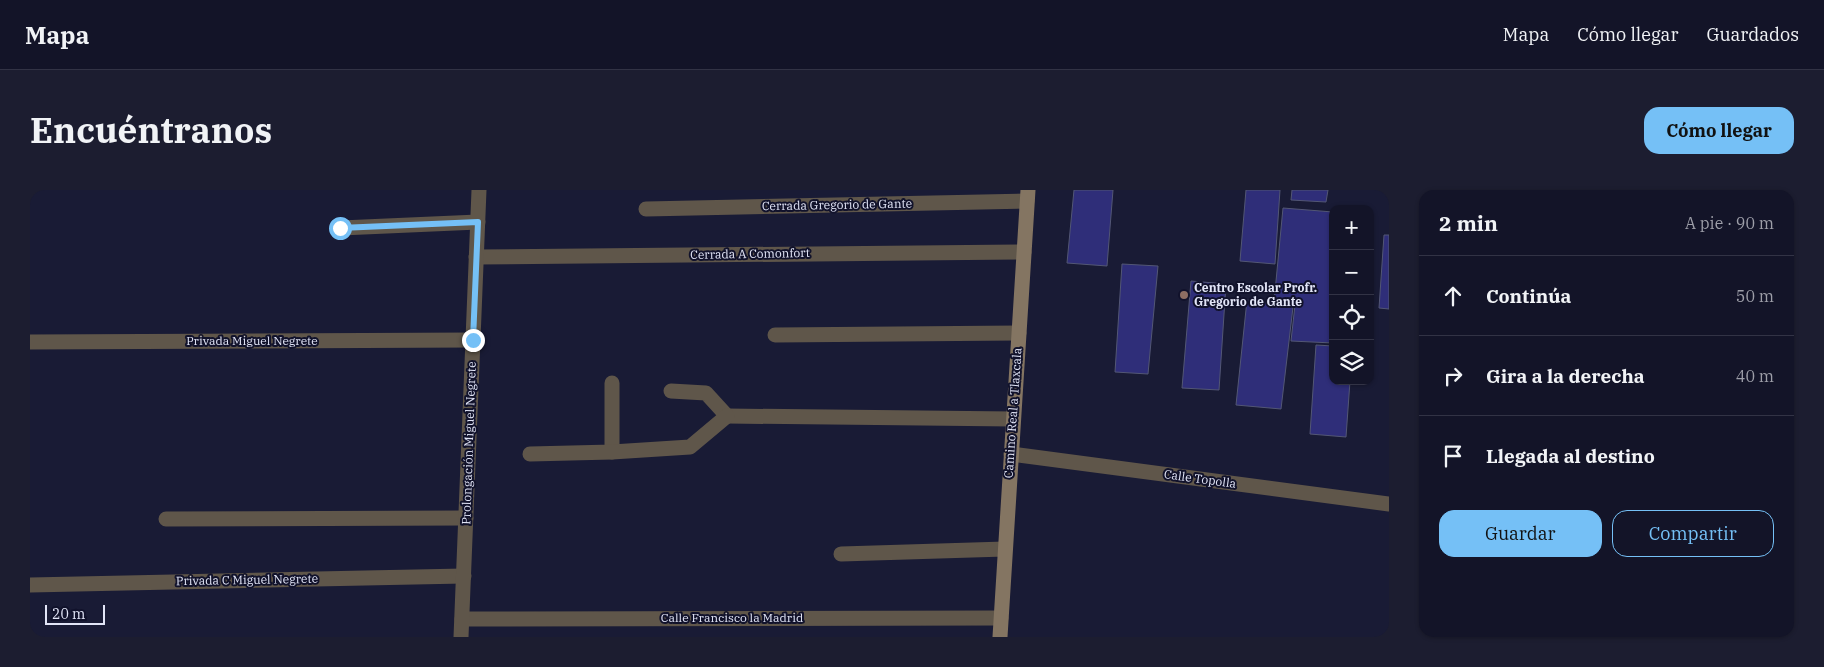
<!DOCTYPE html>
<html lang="es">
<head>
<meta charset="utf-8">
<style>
  :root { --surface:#131428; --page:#1c1d30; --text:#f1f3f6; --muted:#9d9ea8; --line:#323345; --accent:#75c0f6 }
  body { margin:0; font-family:"IBM Plex Serif",serif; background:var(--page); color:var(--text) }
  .controls { position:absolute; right:15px; top:15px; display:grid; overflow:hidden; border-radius:10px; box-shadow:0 1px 4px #0004 }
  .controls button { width:45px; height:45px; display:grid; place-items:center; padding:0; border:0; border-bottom:1px solid var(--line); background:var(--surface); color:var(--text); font:25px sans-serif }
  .scale { position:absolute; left:15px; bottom:12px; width:60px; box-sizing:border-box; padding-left:5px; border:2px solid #e2e5f7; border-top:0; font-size:14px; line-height:18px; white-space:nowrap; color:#e2e5f7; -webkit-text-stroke:4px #11122b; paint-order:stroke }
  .stop { position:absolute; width:15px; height:15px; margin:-11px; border:4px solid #75c0f6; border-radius:50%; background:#fff }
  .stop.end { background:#75c0f6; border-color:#fff; box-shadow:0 1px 5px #0008 }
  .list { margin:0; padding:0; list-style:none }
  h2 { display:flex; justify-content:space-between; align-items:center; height:65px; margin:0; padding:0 20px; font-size:21px }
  h2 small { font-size:16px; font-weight:400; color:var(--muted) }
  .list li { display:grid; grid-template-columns:32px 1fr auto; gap:15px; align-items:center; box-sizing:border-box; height:80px; padding:0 20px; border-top:1px solid var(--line) }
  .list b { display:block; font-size:19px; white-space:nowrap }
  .list em { font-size:16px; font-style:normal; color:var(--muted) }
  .actions { display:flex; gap:10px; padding:15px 20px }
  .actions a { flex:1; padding:11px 0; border:1px solid var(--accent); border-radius:15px; text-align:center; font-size:18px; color:var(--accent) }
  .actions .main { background:var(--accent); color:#111 }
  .icon { flex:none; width:28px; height:28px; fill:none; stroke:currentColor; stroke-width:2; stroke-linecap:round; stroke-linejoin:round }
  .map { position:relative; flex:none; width:1359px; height:447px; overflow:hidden; border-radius:15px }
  header { display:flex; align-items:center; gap:30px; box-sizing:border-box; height:70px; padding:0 25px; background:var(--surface); border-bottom:1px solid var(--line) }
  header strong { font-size:24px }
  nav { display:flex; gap:28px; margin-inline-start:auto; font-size:18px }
  .intro { display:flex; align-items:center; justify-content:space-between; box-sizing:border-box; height:120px; padding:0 30px }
  h1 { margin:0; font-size:35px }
  .button { padding:12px 22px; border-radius:15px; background:var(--accent); color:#111; font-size:18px; font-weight:700 }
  main { display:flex; gap:30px; padding:0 30px }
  aside { flex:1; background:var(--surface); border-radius:15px; box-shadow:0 1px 4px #0004 }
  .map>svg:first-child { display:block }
</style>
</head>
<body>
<header>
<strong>Mapa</strong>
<nav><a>Mapa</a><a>Cómo llegar</a><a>Guardados</a></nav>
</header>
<div class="intro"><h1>Encuéntranos</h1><a class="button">Cómo llegar</a></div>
<main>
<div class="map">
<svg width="1359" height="447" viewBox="0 0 1359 447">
  <rect width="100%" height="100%" fill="#191b35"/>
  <g fill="#2f2e79" stroke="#535775">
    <path d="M 1044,0 L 1083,0 L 1077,76 L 1037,73 Z"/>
    <path d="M 1216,0 L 1250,0 L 1245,74 L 1210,71 Z"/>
    <path d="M 1262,0 L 1298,0 L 1296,12 L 1261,10 Z"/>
    <path d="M 1253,18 L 1303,22 L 1303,153 L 1261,151 L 1265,115 L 1244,112 Z"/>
    <path d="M 1354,45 L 1359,45 L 1359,119 L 1349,118 Z"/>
    <path d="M 1092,74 L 1128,76 L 1118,184 L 1085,182 Z"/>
    <path d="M 1161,91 L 1196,94 L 1189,200 L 1152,198 Z"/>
    <path d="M 1217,110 L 1263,117 L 1251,219 L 1206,215 Z"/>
    <path d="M 1286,155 L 1303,156 L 1303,191 L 1320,191 L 1316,247 L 1280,244 Z"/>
  </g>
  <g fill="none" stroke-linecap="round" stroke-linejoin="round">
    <g stroke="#5f564a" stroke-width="15">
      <path d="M 616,19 L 997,11"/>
      <path d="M 311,38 L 448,32"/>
      <path d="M 446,67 L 994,62"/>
      <path d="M 745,145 L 989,143"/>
      <path d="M 0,152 L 443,150"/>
      <path d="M 641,201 L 676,203 L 697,226"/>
      <path d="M 697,226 L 983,229"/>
      <path d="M 582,262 L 582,193"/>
      <path d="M 500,264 L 582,262 L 660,257 L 697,226"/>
      <path d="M 981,264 L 1359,314"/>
      <path d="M 136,329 L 436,328"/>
      <path d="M 811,364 L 975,359"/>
      <path d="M 0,395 L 434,386"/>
      <path d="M 432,429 L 971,428"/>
      <path d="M 431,447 L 449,0"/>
    </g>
    <path stroke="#847562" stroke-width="15" d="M 970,447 L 998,0"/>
  </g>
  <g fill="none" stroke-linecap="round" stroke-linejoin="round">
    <path stroke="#75c0f6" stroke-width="6" d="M 310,38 L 448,32 L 443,150"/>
  </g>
  <circle fill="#8d6e63" stroke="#11122b" stroke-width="2" cx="1154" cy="105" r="5"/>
  <g text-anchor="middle" stroke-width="4" stroke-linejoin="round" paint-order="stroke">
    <g font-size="12" fill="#e2e5f7" stroke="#11122b">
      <text transform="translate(807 15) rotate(-1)" y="4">Cerrada Gregorio de Gante</text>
      <text transform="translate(720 64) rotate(-1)" y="4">Cerrada A Comonfort</text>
      <text x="222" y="155">Privada Miguel Negrete</text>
      <text transform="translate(983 223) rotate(-86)" y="4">Camino Real a Tlaxcala</text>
      <text transform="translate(439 253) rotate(-88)" y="4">Prolongación Miguel Negrete</text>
      <text transform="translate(1170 289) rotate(8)" y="4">Calle Topolla</text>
      <text transform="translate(217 390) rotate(-1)" y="4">Privada C Miguel Negrete</text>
      <text x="702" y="432">Calle Francisco la Madrid</text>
    </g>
    <g font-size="12" font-weight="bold" fill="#e2e5f7" stroke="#11122b" text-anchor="start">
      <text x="1164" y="102">Centro Escolar Profr.<tspan x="1164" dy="14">Gregorio de Gante</tspan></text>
    </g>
  </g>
</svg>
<div class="controls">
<button>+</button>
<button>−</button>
<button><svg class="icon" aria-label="locate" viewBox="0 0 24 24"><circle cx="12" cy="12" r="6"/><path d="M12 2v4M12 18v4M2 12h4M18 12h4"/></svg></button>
<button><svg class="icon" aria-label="layers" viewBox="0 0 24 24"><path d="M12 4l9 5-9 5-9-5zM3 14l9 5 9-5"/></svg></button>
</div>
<div class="scale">20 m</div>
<div class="stop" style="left:310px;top:38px"></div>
<div class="stop end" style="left:443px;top:150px"></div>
</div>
<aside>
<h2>2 min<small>A pie · 90 m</small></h2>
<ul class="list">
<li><svg class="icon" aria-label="ahead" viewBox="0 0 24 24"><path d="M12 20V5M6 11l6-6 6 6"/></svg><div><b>Continúa</b></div><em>50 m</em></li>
<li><svg class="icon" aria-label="right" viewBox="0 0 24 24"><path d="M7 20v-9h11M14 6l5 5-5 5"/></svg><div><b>Gira a la derecha</b></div><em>40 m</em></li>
<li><svg class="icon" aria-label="arrive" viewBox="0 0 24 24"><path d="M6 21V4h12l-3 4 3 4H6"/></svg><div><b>Llegada al destino</b></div></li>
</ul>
<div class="actions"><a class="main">Guardar</a><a>Compartir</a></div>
</aside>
</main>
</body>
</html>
